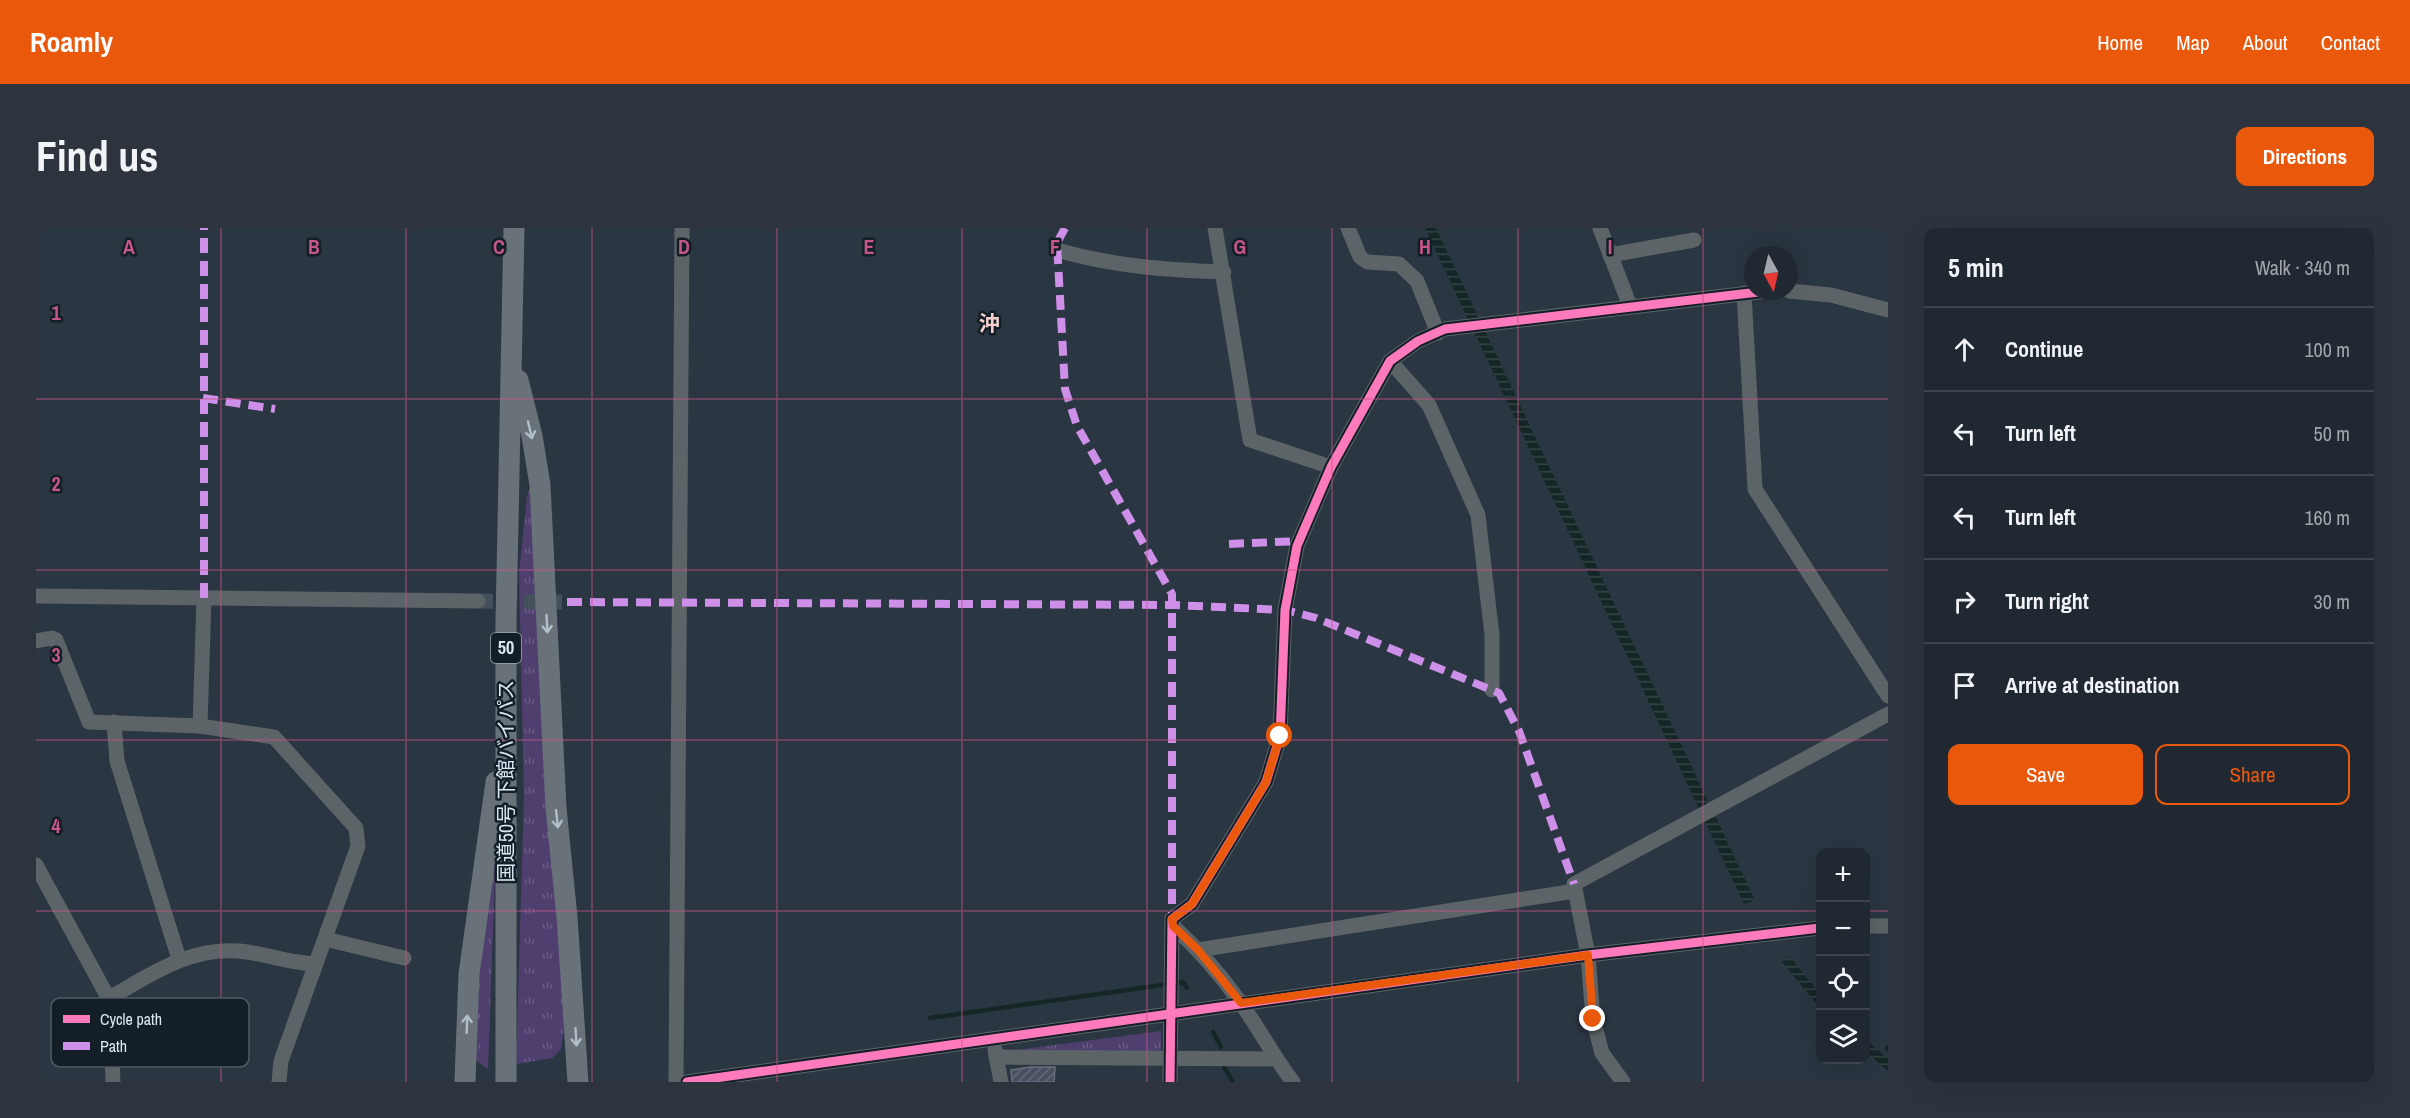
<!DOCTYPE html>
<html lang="en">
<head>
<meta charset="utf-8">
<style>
  :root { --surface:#202832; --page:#2d343e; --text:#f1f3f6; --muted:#a2a6ac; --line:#3d444d; --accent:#ea580c }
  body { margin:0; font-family:"Archivo Narrow","Noto Sans JP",sans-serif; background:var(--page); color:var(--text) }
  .controls { position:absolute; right:18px; bottom:18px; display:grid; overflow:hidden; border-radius:12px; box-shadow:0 6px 24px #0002 }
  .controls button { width:54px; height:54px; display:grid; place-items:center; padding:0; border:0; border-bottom:2px solid var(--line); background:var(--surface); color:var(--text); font:30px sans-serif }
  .compass { position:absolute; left:1708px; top:18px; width:54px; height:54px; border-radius:50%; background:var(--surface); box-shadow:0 6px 24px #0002; rotate:172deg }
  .stop { position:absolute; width:18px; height:18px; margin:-14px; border:4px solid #ea580c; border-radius:50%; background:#fff }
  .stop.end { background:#ea580c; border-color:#fff; box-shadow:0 2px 6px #0008 }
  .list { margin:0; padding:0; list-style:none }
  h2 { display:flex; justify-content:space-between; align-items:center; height:78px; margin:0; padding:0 24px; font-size:26px }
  h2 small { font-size:20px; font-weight:400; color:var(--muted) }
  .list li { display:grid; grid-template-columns:39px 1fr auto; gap:18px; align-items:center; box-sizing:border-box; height:84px; padding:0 24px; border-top:2px solid var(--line) }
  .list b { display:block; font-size:22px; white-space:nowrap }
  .list em { font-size:20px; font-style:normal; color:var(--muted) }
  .actions { display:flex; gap:12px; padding:18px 24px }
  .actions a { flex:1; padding:14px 0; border:2px solid var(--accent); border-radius:12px; text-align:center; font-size:21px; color:var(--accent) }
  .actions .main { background:var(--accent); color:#fff }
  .icon { flex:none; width:33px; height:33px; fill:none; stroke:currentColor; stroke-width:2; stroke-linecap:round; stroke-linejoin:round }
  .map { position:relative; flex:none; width:1852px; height:854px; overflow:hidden; border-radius:12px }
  header { display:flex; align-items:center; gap:36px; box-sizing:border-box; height:84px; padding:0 30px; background:var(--accent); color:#fff }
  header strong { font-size:28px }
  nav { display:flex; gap:33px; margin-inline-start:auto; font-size:21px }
  .intro { display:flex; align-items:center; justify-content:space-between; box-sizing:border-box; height:144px; padding:0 36px }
  h1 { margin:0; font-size:42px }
  .button { padding:15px 27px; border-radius:12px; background:var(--accent); color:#fff; font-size:21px; font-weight:700 }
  main { display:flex; gap:36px; padding:0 36px }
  aside { flex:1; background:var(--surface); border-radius:12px; box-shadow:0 6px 24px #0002 }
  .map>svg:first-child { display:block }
</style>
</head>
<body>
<header>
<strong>Roamly</strong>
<nav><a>Home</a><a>Map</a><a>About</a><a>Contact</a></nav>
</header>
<div class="intro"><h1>Find us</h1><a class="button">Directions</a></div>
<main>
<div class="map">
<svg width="1852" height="854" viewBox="0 0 1852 854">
  <defs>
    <pattern id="grass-tufts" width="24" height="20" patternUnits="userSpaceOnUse" patternTransform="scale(1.5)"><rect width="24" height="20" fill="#4f3f6f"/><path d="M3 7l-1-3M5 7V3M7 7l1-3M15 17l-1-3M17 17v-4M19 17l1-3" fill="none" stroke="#685b84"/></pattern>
    <pattern id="water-rules" width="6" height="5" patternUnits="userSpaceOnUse" patternTransform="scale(1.5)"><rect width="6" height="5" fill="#152626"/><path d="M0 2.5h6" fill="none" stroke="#364646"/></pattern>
    <pattern id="building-hatch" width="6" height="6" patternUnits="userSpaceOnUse" patternTransform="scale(1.5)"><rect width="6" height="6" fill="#474f61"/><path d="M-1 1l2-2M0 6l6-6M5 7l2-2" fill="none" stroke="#616878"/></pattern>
  </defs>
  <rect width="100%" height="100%" fill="#2a3642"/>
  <g fill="url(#grass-tufts)">
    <path d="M 495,257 L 533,765 L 525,821 L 516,830 L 480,836 L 488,568 L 483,346 L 491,268 Z"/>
    <path d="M 460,618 L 452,841 L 438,831 L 439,752 Z"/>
    <path d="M 1125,803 L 1125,824 L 973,823 Z"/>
  </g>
  <g fill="url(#water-rules)">
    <path d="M 1389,0 L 1400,0 L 1719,672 L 1708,676 Z"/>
    <path d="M 1754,729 L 1784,766 L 1784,780 L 1746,734 Z"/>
    <path d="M 1830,812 L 1852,831 L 1852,843 L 1830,824 Z"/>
  </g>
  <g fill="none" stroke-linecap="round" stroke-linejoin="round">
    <g stroke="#152626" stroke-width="4.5">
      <path d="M 1141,755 L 1147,754 L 1151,760"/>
      <path d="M 894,790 L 1126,757"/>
      <path d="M 1177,804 L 1185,819"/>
      <path d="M 1851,821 L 1852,819"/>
      <path d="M 1188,839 L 1197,854"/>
    </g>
  </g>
  <path fill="url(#building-hatch)" stroke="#69707c" stroke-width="1.5" d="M 994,839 L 1019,839 L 1018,854 L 976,854 L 975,842 Z"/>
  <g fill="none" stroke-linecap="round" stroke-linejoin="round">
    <path stroke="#44515d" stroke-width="15" stroke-dasharray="15 8" stroke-linecap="butt" d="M 442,373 L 531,374"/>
    <g stroke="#5d6467" stroke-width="15">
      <path d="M 1179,0 L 1214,212 L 1295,239"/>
      <path d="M 1312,0 L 1324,29 L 1331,34 L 1363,36 L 1381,53 L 1402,105"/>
      <path d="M 1564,0 L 1594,78"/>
      <path d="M 1021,22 C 1076,38 1130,42 1188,44"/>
      <path d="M 1574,27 L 1658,12"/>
      <path d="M 1753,63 L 1795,67 L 1852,82"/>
      <path d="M 1708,65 L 1719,261 L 1852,468"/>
      <path d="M 1354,133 L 1393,177 L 1442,287 L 1456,407 L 1456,462"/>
      <path d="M 0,368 L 442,373"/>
      <path d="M 168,370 L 164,498 L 238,509 L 320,600 L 322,618 L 245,833 L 243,854"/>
      <path d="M 0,413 L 16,410 L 20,412 L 53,494 L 164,498"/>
      <path d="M 78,494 L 81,533 L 143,731"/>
      <path d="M 0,637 L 74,773 L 77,854"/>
      <path d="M 1137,698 C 1162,721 1184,746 1204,774 C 1223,800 1237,828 1257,854"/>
      <path d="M 1830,698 L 1852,698"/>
      <path d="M 289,711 L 368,730"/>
      <path d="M 1162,722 L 1539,663"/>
      <path d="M 73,770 C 113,748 153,719 202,723 C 228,725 253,735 279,736"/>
      <path d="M 959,822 L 965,854"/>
      <path d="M 960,829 L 1239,831"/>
      <path d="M 640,854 L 646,0"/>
      <path d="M 651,854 L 1552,727 L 1784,700"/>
      <path d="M 1134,854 L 1136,691 L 1156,676 L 1230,554 L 1244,508 L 1249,382 L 1261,318 L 1295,239 L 1354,133 L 1382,113 L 1409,101 L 1731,63"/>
      <path d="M 1587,854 L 1566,825 L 1557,791 L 1552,727 L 1538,656 L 1852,486"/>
    </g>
    <g stroke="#687278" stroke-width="21">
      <path d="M 482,152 L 496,208 L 504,257 L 520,580 L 531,689 L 542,854"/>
      <path d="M 429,854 L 433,746 L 460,554"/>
      <path d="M 470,854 L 470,393 L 478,0"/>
    </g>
    <g stroke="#ce8fe9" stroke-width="8" stroke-dasharray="15 8" stroke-linecap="butt">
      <path d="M 1029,0 L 1021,15 L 1029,161 L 1041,198 L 1136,366 L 1136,691"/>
      <path d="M 167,170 L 239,181"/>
      <path d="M 1193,316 L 1263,313"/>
      <path d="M 168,370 L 168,0"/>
      <path d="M 531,374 L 1138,377 L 1249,382 L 1280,390 L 1463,465 L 1483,503 L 1538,656"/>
    </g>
    <defs>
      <g id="cycleway">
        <path d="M 651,854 L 1552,727 L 1784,700"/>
        <path d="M 1134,854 L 1136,691 L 1156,676 L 1230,554 L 1244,508 L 1249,382 L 1261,318 L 1295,239 L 1354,133 L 1382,113 L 1409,101 L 1731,63"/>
      </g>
    </defs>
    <use href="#cycleway" stroke="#131e27" stroke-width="13"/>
    <use href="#cycleway" stroke="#fd7abc" stroke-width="9"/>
  </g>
  <defs><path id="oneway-shaft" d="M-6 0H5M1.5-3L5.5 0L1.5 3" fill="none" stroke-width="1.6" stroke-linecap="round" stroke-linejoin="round" transform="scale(1.5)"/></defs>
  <g stroke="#b2bfc9">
    <use href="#oneway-shaft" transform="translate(494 202) rotate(77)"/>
    <use href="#oneway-shaft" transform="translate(511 396) rotate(87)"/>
    <use href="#oneway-shaft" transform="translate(521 591) rotate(84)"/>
    <use href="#oneway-shaft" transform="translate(431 796) rotate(-88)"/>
    <use href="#oneway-shaft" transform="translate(540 809) rotate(87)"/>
  </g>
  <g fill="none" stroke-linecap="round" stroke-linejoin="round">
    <path stroke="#ea580c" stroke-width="8" d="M 1244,508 L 1230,554 L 1156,676 L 1136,691 L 1137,698 L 1162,722 L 1205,775 L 1552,727 L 1557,791"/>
  </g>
  <path fill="none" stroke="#c95689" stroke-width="1.5" stroke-opacity="0.55" d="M 185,0 L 185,854M 370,0 L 370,854M 556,0 L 556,854M 741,0 L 741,854M 926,0 L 926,854M 1111,0 L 1111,854M 1296,0 L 1296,854M 1482,0 L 1482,854M 1667,0 L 1667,854M 0,171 L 1852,171M 0,342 L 1852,342M 0,512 L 1852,512M 0,683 L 1784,683M 1830,683 L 1852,683"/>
  <g text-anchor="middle" stroke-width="5" stroke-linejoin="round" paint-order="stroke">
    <rect fill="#131e27" stroke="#9eabb7" stroke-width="1.5" x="455" y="405" width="30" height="30" rx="4.5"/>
    <g font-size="18" font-weight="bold" fill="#dae8f5">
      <text x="470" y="426">50</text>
    </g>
    <g font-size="20" fill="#dae8f5" stroke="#131e27">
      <text transform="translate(470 553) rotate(-90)" y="7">国道50号 下館バイパス</text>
    </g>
    <g font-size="21" font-weight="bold" fill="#f4d0ce" stroke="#131e27">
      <text x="953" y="103">沖</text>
    </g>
  </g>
  <rect x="15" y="770" width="198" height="69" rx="9" fill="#131e27" stroke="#4f5b65" stroke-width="1.5"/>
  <rect x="27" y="787" width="27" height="8" fill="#fd7abc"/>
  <rect x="27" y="814" width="27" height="8" fill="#ce8fe9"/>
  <g font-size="16" fill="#dae8f5">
    <text x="64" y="797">Cycle path</text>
    <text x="64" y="824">Path</text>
  </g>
  <g font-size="20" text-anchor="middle" font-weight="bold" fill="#c95689" stroke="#131e27" stroke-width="5" stroke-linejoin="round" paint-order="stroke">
    <text x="93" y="26">A</text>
    <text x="278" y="26">B</text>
    <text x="463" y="26">C</text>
    <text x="648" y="26">D</text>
    <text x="833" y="26">E</text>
    <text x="1019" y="26">F</text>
    <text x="1204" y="26">G</text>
    <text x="1389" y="26">H</text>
    <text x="1574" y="26">I</text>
    <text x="20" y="92">1</text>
    <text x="20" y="263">2</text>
    <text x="20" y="434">3</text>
    <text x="20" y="605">4</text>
  </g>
</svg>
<div class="controls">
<button>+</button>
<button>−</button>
<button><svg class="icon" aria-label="locate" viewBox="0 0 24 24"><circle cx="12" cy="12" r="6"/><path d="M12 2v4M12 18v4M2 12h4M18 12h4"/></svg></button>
<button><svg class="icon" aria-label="layers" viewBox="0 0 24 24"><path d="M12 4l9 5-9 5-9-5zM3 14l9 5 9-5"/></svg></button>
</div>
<svg class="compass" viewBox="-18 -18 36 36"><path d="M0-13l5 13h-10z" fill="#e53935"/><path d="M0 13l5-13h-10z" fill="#a2a6ac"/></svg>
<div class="stop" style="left:1244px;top:508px"></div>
<div class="stop end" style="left:1557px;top:791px"></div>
</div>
<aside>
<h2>5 min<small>Walk · 340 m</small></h2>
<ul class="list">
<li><svg class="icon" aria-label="ahead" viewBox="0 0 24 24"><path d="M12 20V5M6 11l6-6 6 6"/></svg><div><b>Continue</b></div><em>100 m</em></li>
<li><svg class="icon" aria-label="left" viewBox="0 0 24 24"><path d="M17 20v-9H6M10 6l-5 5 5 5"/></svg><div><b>Turn left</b></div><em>50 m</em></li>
<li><svg class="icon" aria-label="left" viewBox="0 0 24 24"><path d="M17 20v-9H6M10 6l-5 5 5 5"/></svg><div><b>Turn left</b></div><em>160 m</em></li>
<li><svg class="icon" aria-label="right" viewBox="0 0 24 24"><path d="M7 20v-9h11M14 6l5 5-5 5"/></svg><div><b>Turn right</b></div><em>30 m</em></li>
<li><svg class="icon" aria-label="arrive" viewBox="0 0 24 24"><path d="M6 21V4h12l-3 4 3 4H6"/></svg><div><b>Arrive at destination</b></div></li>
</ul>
<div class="actions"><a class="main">Save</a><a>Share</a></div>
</aside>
</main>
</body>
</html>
